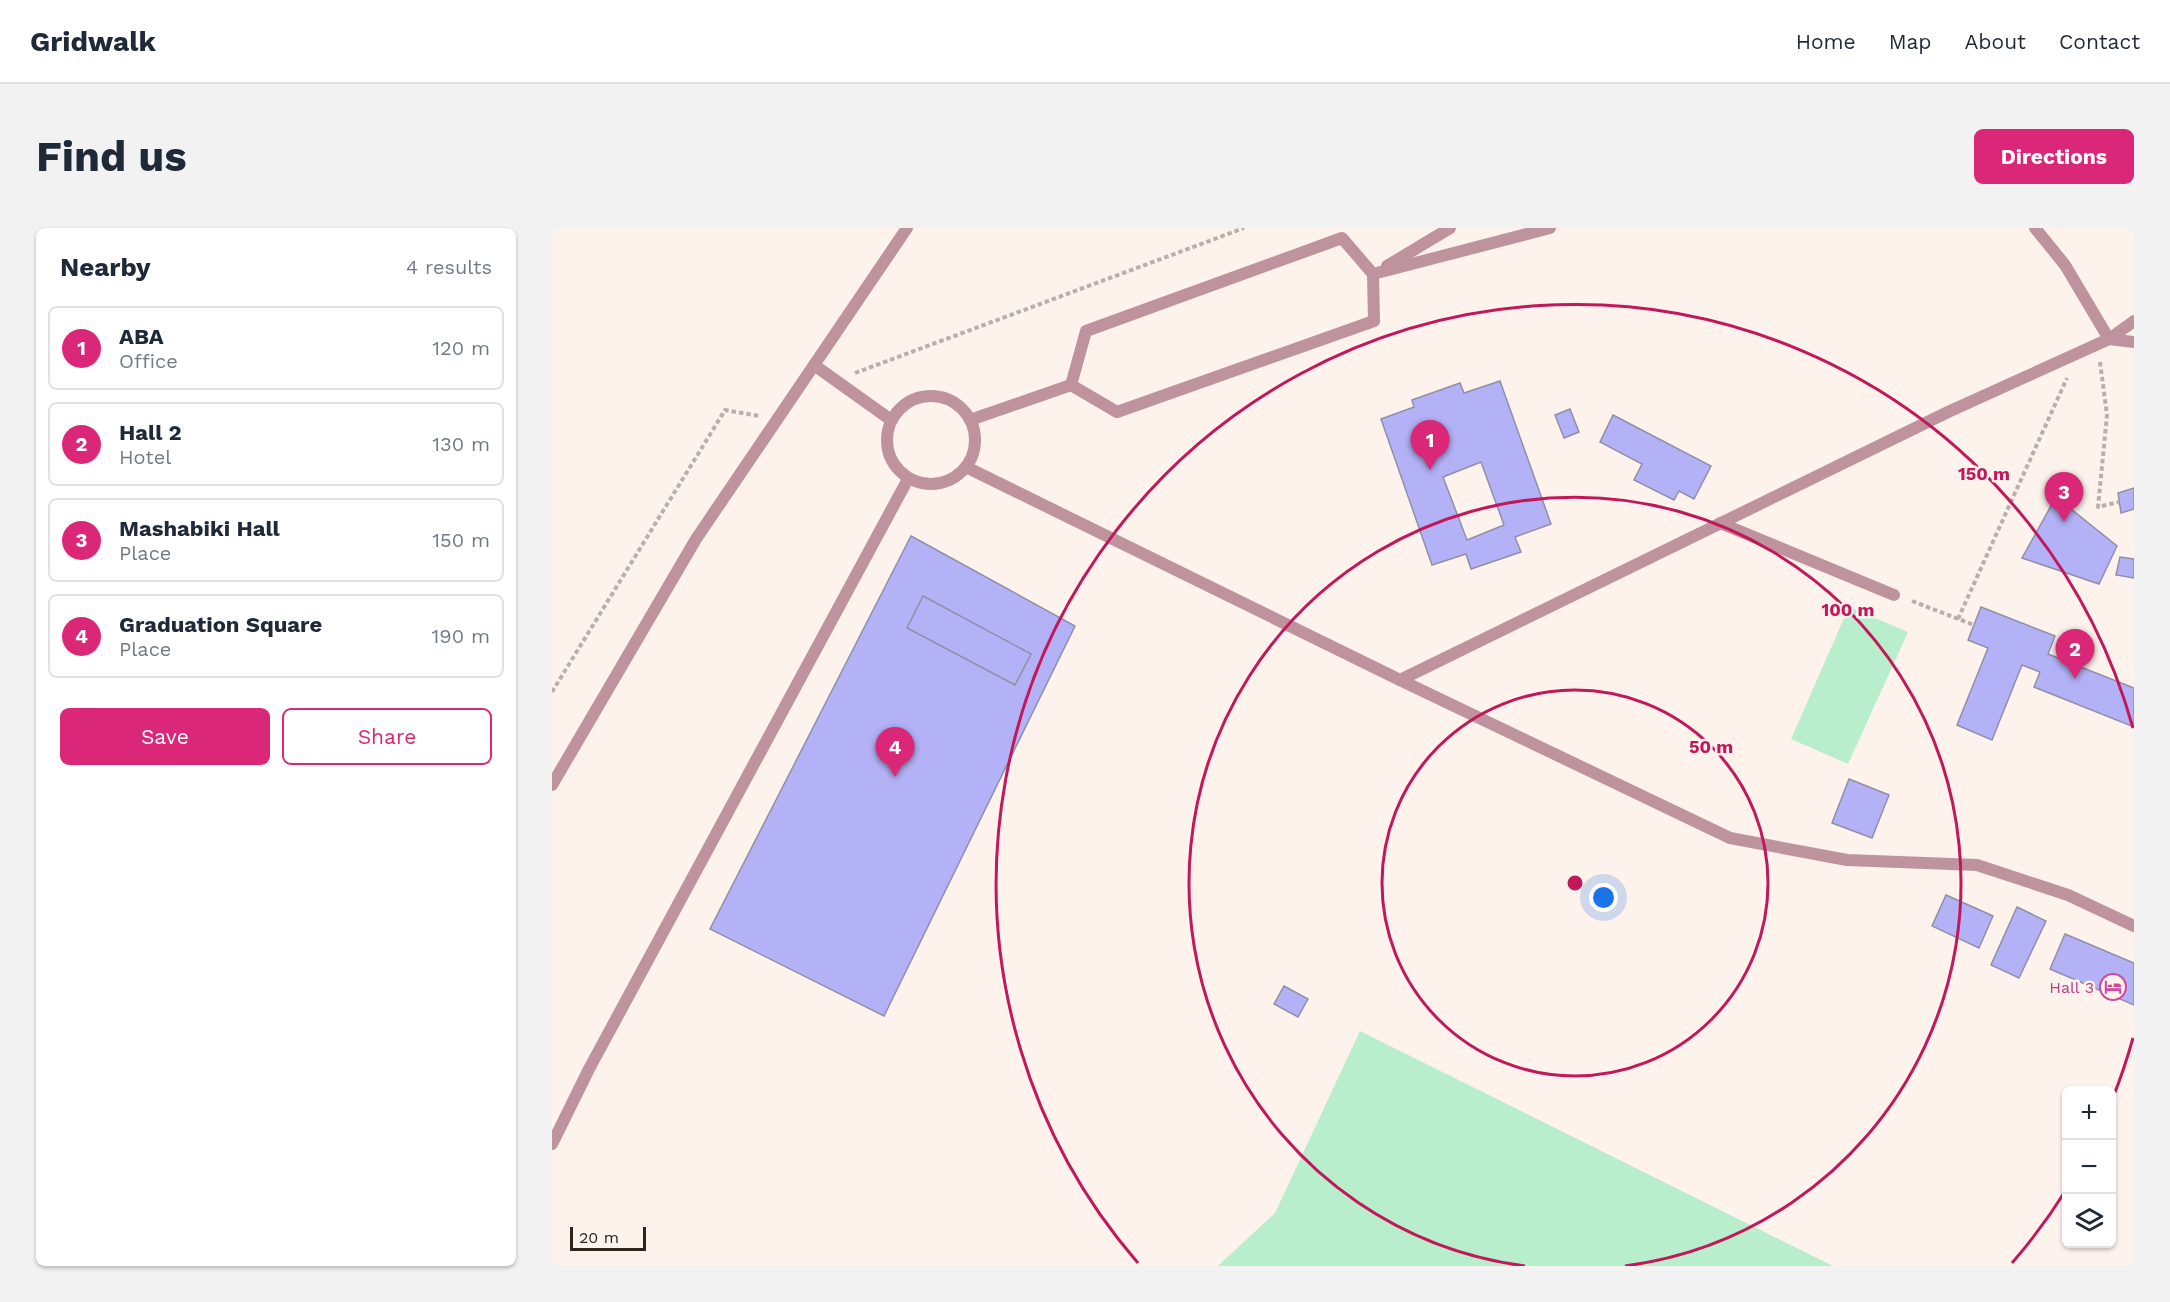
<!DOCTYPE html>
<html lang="en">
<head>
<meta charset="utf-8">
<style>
  :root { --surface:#fff; --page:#f2f2f3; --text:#1f2937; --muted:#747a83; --line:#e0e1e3; --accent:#db2777 }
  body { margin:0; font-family:"Work Sans",sans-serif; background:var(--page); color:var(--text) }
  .controls { position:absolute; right:18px; bottom:18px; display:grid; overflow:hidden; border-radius:9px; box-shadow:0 2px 4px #0004 }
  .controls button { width:54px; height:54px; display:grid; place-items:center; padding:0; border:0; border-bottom:2px solid var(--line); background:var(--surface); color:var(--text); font:30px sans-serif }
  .scale { position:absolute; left:18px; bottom:15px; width:76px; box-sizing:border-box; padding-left:6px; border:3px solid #2e241e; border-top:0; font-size:16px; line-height:21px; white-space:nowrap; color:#2e241e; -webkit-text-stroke:4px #fdf2ec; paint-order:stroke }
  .you { position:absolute; left:1052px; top:670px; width:21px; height:21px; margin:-15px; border:4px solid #fff; border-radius:50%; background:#1a73e8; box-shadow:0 0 0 9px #1a73e833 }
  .badge { display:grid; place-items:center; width:39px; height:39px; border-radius:50%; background:var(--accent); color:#fff; font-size:20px; font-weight:700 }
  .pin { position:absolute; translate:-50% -50px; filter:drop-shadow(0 2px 3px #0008) }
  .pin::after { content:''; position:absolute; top:32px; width:21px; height:18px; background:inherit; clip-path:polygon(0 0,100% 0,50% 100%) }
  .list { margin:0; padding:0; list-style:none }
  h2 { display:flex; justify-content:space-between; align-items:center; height:78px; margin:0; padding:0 24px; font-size:26px }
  h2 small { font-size:20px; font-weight:400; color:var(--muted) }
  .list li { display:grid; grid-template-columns:39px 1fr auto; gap:18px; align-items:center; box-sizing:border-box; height:84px; margin:0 12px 12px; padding:0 12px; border:2px solid var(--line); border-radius:9px }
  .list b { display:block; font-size:22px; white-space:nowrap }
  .list p { margin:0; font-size:20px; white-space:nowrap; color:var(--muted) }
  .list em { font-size:20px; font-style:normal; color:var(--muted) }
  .actions { display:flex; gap:12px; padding:18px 24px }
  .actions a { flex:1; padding:14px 0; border:2px solid var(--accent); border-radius:9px; text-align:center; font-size:21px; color:var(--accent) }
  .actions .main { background:var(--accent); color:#fff }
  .icon { flex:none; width:33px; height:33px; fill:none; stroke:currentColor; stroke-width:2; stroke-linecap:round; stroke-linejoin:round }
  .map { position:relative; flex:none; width:1582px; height:1038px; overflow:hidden; border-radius:9px }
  header { display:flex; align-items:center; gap:36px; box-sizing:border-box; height:84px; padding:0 30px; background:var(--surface); border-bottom:2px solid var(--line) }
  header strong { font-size:28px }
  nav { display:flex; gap:33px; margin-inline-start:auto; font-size:21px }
  .intro { display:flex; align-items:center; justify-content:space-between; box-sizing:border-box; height:144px; padding:0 36px }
  h1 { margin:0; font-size:42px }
  .button { padding:15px 27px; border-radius:9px; background:var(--accent); color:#fff; font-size:21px; font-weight:700 }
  main { display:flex; gap:36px; padding:0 36px }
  aside { flex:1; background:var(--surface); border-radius:9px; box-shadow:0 2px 4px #0004 }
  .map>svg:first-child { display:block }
</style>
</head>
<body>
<header>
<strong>Gridwalk</strong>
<nav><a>Home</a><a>Map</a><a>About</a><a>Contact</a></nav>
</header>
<div class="intro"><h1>Find us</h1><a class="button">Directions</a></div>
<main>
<aside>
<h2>Nearby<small>4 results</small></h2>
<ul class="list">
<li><span class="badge">1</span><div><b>ABA</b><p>Office</p></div><em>120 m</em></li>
<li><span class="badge">2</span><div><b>Hall 2</b><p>Hotel</p></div><em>130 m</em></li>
<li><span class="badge">3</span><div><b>Mashabiki Hall</b><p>Place</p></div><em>150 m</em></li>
<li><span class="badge">4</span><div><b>Graduation Square</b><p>Place</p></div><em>190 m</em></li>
</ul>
<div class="actions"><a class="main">Save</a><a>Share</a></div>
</aside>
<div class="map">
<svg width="1582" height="1038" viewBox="0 0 1582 1038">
  <rect width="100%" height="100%" fill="#fdf2ec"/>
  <g fill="#b8eecb">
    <path d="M 1297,379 L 1356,404 L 1296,536 L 1239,511 Z"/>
    <path d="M 808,803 L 1281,1038 L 666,1038 L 723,985 Z"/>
  </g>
  <g fill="#b4b2f7" stroke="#8f8fa8" stroke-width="1.5" fill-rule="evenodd">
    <path d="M 948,153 L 999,296 L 963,309 L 969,324 L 919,341 L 914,326 L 880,337 L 829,191 L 862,179 L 860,172 L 908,155 L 912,165 ZM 929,234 L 952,297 L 915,312 L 891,249 Z"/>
    <path d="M 1018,181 L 1027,204 L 1012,210 L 1003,187 Z"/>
    <path d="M 1061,187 L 1159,238 L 1142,271 L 1127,263 L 1122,272 L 1082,252 L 1090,236 L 1048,214 Z"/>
    <path d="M 1582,260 L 1582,281 L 1569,285 L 1566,265 Z"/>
    <path d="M 1504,269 L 1565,318 L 1547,356 L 1470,330 Z"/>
    <path d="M 359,308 L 523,398 L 332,788 L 158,701 Z"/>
    <path d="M 1568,329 L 1582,331 L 1582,350 L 1564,347 Z"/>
    <path d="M 371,368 L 479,426 L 463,457 L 355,400 Z"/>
    <path d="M 1429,379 L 1503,408 L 1496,426 L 1582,460 L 1582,499 L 1482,459 L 1488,444 L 1470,437 L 1440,512 L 1405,497 L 1436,420 L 1416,412 Z"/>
    <path d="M 1297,551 L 1337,567 L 1320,610 L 1280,595 Z"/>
    <path d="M 1394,667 L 1441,688 L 1427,720 L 1380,698 Z"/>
    <path d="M 1465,679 L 1494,693 L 1467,750 L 1439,737 Z"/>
    <path d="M 1513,706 L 1582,735 L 1582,777 L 1498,741 Z"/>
    <path d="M 732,758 L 756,771 L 746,789 L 722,776 Z"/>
  </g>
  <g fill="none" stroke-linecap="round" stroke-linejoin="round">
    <g stroke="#baafa9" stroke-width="4" stroke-dasharray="4.5 3" stroke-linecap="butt">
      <path d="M 1548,134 L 1555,187 L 1546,279 L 1567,274"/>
      <path d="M 303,145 L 692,0"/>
      <path d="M 1360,373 L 1422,397"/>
      <path d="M 1406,391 L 1515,150"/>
      <path d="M 0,464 L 173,182 L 207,188"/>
    </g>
    <g stroke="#bf939e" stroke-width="12">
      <path d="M 1483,0 L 1513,37 L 1557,111 L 1582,114"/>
      <path d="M 790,10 L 821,46 L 822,93 L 565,184 L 519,157 L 534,103 Z"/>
      <path d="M 835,38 L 898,0"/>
      <path d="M 821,46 L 998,0"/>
      <path d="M 262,137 L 339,192"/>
      <circle cx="379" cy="212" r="44"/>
      <path d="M 418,192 L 519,157"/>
      <path d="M 414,239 L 848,452 L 1396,184 L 1557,111 L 1582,93"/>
      <path d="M 1168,295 L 1342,367"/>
      <path d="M 848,452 L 1178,610 L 1295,632 L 1425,637 L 1516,667 L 1582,698"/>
      <path d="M 0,557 L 144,311 L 355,0"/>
      <path d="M 0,916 L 37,841 L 356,251"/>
    </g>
  </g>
  <g fill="none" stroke="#c2185b" stroke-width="3">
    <circle cx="1023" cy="655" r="193"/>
    <path d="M973 1038A386 386 0 1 1 1073 1038"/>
    <path d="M1581 810A579 579 0 0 1 1560 872M1514 962A579 579 0 0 1 1460 1035M586 1035A579 579 0 1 1 1581 500"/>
  </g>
  <defs>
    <symbol id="hotel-ring" viewBox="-11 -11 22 22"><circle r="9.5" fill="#fdf2ec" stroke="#d1479c" stroke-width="1.5"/><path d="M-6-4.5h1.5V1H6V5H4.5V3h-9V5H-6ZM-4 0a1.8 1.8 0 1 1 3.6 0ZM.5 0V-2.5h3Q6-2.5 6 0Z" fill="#d1479c"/></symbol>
  </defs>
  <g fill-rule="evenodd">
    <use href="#hotel-ring" x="1546" y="744" width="30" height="30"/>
  </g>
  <g text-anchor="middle" stroke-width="5" stroke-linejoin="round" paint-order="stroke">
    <g font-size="16" fill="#b23c85" stroke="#fdf2ec" text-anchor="end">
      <text x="1542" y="765">Hall 3</text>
    </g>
  </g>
  <circle cx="1023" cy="655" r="9" fill="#c2185b" stroke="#fdf2ec" stroke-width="3"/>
  <g font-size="18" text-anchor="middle" font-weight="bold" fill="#c2185b" stroke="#fdf2ec" stroke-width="5" stroke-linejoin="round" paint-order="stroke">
    <text x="1432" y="252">150 m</text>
    <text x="1296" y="388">100 m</text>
    <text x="1159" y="525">50 m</text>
  </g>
</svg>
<div class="controls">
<button>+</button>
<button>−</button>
<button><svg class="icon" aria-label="layers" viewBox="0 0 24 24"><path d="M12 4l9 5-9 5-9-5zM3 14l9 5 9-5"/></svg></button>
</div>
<div class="scale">20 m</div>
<div class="you"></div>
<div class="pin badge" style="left:878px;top:242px">1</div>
<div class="pin badge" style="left:1523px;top:451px">2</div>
<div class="pin badge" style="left:1512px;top:294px">3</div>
<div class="pin badge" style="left:343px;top:549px">4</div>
</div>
</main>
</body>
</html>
